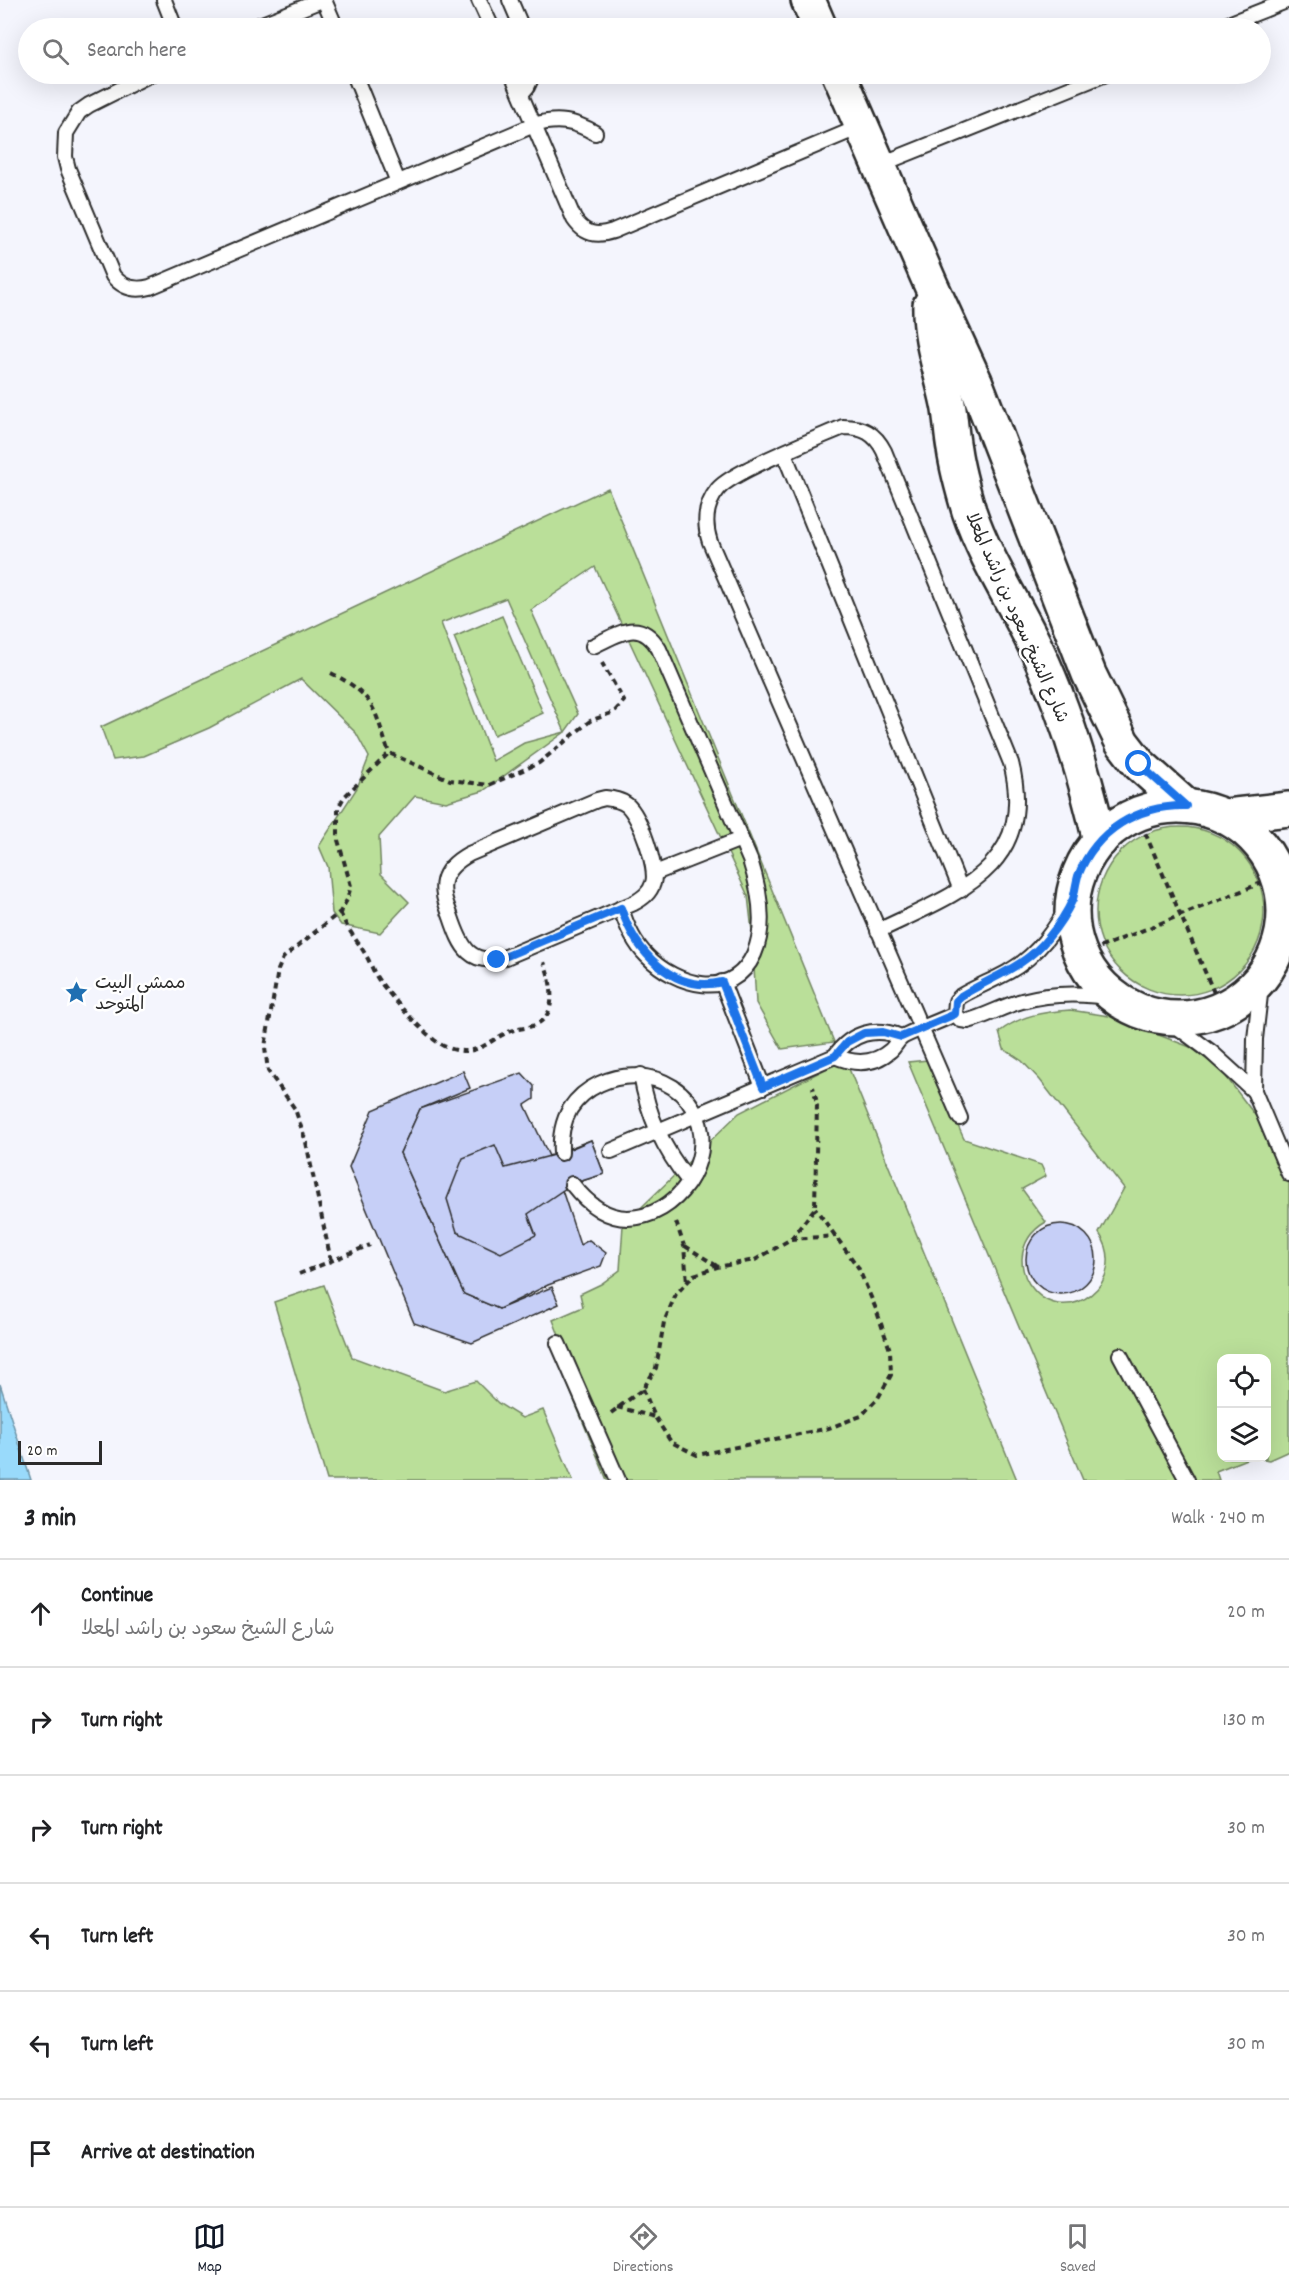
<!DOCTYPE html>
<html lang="en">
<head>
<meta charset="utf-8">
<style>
  :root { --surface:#fff; --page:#f2f2f2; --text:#202124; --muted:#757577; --line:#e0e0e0; --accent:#111827 }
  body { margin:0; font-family:Dekko,"Playpen Sans Arabic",sans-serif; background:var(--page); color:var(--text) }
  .controls { position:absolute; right:18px; bottom:18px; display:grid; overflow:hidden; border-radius:12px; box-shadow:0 6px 24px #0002 }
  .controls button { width:54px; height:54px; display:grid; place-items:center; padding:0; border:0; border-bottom:2px solid var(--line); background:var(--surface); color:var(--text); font:30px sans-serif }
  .scale { position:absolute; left:18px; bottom:15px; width:84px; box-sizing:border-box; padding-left:6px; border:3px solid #2b2b2b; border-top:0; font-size:16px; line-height:21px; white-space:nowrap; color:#2b2b2b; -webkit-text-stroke:4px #fff; paint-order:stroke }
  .stop { position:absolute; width:18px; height:18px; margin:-14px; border:4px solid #1a73e8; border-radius:50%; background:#fff }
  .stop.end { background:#1a73e8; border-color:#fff; box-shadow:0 2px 6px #0008 }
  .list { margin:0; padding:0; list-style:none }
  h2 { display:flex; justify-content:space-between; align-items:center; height:78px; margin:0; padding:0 24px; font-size:26px }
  h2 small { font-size:20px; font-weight:400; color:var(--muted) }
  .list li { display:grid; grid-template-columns:39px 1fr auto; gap:18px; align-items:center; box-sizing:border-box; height:108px; padding:0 24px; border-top:2px solid var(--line) }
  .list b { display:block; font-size:22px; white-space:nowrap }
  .list p { margin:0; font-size:20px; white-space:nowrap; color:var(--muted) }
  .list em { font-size:20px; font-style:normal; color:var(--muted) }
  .icon { flex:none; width:33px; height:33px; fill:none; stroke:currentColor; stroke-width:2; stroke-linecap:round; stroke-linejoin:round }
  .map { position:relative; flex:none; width:1289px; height:1480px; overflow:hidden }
  .search { position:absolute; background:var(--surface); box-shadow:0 6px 24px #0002; left:18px; right:18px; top:18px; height:66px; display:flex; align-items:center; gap:15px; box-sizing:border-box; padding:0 21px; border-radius:33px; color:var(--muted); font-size:22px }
  .sheet { height:726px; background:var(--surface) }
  nav { display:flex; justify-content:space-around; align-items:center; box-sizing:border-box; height:84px; border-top:2px solid var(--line); background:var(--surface); font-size:16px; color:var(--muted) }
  nav a { display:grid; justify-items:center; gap:3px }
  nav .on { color:var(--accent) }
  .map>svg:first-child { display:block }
</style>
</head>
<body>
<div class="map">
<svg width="1289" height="1480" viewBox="0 0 1289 1480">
  <rect width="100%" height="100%" fill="#f4f5fd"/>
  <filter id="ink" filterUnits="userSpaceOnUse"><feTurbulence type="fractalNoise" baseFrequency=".0167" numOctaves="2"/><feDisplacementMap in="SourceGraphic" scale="12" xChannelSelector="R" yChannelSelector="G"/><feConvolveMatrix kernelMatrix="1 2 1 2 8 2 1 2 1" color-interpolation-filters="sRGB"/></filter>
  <g filter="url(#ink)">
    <g fill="#badf99" stroke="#728562" stroke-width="1.5" fill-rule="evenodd">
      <path d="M 608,488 L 834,1042 L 782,1049 L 756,1003 L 752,931 L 748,896 L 595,567 L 531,610 L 578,714 L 565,732 L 483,791 L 446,802 L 415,796 L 379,837 L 381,874 L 409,902 L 380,933 L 341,925 L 332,913 L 328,867 L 319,846 L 357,788 L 369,757 L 356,733 L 301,679 L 209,728 L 144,756 L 113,760 L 101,727 ZM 506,598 L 565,732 L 524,743 L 493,761 L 441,623 Z"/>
      <path d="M 502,616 L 543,713 L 494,735 L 454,637 Z"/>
      <circle cx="1180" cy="911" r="84"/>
      <path d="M 1070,1010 L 1109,1016 L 1190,1047 L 1221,1070 L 1264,1127 L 1289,1184 L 1289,1451 L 1269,1460 L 1257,1458 L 1266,1458 L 1266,1358 L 1222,1358 L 1222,1458 L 1249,1458 L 1216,1471 L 1219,1480 L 1083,1480 L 908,1062 L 928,1060 L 964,1139 L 1041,1165 L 1046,1176 L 1022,1189 L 1046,1222 C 1032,1230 1023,1243 1022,1259 C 1022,1270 1026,1281 1033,1289 C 1067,1330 1132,1281 1099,1233 L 1124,1188 L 1040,1080 L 1022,1061 L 1004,1049 L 999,1032 C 1021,1015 1043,1012 1070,1010 Z"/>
      <path d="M 845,1059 L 1017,1480 L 607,1480 L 550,1342 L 560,1338 L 553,1320 L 583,1307 L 580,1294 L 601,1284 L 620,1270 L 623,1225 L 739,1113 Z"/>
      <path d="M 324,1285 L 352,1357 L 444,1391 L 476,1381 L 498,1403 L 522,1418 L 543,1410 L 573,1480 L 327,1480 L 274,1302 Z"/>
    </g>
    <path fill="#99dafb" stroke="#6d94a8" stroke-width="1.5" d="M 0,1384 L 31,1480 L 0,1480 Z"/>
    <g fill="#c6cff7" stroke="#2b2b2b" stroke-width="1.5">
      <path d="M 463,1071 L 470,1088 L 420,1109 L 400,1153 L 464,1294 L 499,1309 L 552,1287 L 559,1304 L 472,1343 L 414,1323 L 349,1167 L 373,1110 Z"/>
      <path d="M 522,1073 L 534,1086 L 534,1099 L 525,1105 L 549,1156 L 591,1140 L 604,1174 L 572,1184 L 562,1190 L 580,1245 L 589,1240 L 606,1253 L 601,1266 L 548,1285 L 499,1309 L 464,1294 L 400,1153 L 420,1109 Z"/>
      <path d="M 591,1140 L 604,1174 L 572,1184 L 528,1214 L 536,1235 L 501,1253 L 457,1232 L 447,1199 L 463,1158 L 495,1145 L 505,1168 L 561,1153 Z"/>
      <circle cx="1061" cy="1259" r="35"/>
    </g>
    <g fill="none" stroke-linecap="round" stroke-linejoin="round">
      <defs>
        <g id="lane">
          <path d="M 164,0 L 175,28"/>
          <path d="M 324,0 L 336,28"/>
          <path d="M 479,0 L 492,28"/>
          <path d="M 510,0 L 522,28"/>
          <path d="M 252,28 L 322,0"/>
          <path d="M 1218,28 L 1289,0"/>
          <path d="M 151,74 L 89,105 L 79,112 L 66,133 L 65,157 L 68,169 L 113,276 C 123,288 135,291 150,287 L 534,125 C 557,118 575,121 595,133"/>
          <path d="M 354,74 L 398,182"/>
          <path d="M 512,74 L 574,219 C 584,234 596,237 613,231 L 862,126"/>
          <path d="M 521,94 L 527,87 L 533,74"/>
          <path d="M 879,165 L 1106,74"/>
          <path d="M 784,453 L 961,890"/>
          <path d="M 593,646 C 619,634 640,617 659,649 L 750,860 C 759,888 767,925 754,954 C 732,1002 676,986 647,956 C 634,943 626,925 621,908"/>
          <path d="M 605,798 C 613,799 621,800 627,805 C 640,816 658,868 653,883 C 650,893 643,898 634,903 L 506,957 C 470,967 461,947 451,917 C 447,906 441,893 444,881 C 447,868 458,860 469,854 L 597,800 Z"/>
          <path d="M 655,873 L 741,839"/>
          <path d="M 1073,898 C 1057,927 1038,956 1008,972 C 992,981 976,987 961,996 L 956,1001 L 955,1014 L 961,1020 L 968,1021 C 987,1016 1003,1006 1022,1001 C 1053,992 1084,993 1116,998"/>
          <path d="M 878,931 C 954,894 1038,868 1011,763 L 884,451 C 875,433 863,427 843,427 C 818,438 733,471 718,489 C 705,505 704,524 710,542 L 960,1118"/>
          <path d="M 1262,977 L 1255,1039 L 1254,1091 L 1289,1174"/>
          <path d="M 722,982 L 763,1087"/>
          <path d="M 1164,1017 L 1211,1052 L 1254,1091"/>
          <path d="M 835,1056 C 855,1065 874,1065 891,1050 C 896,1045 898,1039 904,1036 C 920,1028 938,1022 955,1014"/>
          <path d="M 641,1075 C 648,1116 663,1149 689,1181"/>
          <path d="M 611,1151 L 835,1056 C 851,1033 875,1026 901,1037"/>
          <path d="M 561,1153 C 560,1138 562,1123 570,1109 C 599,1064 677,1064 697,1117 C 715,1161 677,1217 628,1218 C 604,1218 586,1202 572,1184"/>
          <path d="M 558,1343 L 618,1480"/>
          <path d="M 1120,1355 L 1187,1480"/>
        </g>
        <g id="secondary">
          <path d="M 808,0 L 820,28"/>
          <path d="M 839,74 L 931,285 L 975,381 L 1089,674 L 1122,742 L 1139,764 L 1186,806"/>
          <path d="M 930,305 C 929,338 941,371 948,404 C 951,418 951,434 954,449 C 957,470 963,491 969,511 C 986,561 1015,603 1037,650 C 1066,712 1085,775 1100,841"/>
          <circle cx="1178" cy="912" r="106"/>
          <path d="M 1226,816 L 1289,809"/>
        </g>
      </defs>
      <use href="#lane" stroke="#2b2b2b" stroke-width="18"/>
      <use href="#secondary" stroke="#2b2b2b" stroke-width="38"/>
      <g stroke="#2b2b2b" stroke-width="4" stroke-dasharray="6 4.5" stroke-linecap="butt">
        <path d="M 331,673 C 375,695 374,709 389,753 L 450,780 L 489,785 L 539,763 L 590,721 L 614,712 L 624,701 L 602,663"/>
        <path d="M 1137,814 L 1221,1009"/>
        <path d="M 340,912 C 347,930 359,942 368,959 C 372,967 375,976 381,983 C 393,999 429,1041 446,1047 C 475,1058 484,1044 506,1033 C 516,1028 527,1029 537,1024 C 559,1013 551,980 544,962"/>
        <path d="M 1081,955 L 1279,876"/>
        <path d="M 676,1222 L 684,1246 L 687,1282"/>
        <path d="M 791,1239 L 836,1236"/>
        <path d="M 685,1246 L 717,1266"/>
        <path d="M 331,1261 L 306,1142 L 295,1109 L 268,1071 L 265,1047 L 278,970 L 283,958 L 340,912 L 347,900 L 351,886 L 338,840 L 338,808 L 344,797 L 389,753"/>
        <path d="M 299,1274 L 370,1245"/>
        <path d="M 643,1389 L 655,1417 L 671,1442 L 697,1455 L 829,1428 L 861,1416 L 878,1398 L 891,1375 L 890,1350 L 876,1309 L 858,1267 L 815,1208"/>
        <path d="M 617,1407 L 655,1417"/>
        <path d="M 611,1413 L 643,1389 L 656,1368 L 664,1322 L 676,1294 L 694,1275 L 717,1267 L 755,1260 L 791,1239 L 815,1208 L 817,1103 L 813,1087"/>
      </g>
      <use href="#lane" stroke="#fff" stroke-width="14"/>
      <use href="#secondary" stroke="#fff" stroke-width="33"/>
    </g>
  </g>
  <g fill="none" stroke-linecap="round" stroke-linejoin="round" filter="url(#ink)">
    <path stroke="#1a73e8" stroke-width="8" d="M 497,960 L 621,908 C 635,951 673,994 722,982 L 763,1087 L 835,1056 L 847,1042 L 864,1033 L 883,1032 L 901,1037 L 955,1014 L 956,1001 L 961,996 C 992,977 1025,967 1048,938 C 1058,926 1067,912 1073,899 C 1075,891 1076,883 1078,876 C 1096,830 1138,805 1186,806 L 1139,764"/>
  </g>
  <defs>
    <symbol id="sight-bare" viewBox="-9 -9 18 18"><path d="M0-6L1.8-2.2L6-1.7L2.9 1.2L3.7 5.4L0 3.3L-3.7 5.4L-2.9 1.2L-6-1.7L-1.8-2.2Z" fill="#1f6fb2" stroke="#fff" stroke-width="2.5" paint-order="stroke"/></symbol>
  </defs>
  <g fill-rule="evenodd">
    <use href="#sight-bare" x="60" y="976" width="33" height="33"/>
  </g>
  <g text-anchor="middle" stroke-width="5" stroke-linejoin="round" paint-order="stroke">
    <g font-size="18" fill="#2b2b2b" stroke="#fff">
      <text transform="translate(1018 617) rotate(66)" y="6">شارع الشيخ سعود بن راشد المعلا</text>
    </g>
    <g font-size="18" fill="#2b2b2b" stroke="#fff" text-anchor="start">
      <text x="95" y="988">ممشى البيت<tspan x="95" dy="21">المتوحد</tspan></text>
    </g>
  </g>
</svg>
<div class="controls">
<button><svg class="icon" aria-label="locate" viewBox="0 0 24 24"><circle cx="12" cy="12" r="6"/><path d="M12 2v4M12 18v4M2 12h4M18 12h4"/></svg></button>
<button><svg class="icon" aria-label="layers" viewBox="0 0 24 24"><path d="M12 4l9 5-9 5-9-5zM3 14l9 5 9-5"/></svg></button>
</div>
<div class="scale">20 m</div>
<div class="stop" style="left:1139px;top:764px"></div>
<div class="stop end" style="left:497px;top:960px"></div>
<div class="search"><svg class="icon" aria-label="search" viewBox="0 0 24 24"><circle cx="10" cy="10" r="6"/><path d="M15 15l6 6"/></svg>Search here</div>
</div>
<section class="sheet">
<h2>3 min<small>Walk · 240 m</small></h2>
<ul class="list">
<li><svg class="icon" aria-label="ahead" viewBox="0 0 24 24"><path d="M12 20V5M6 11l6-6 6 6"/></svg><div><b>Continue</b><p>شارع الشيخ سعود بن راشد المعلا</p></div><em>20 m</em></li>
<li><svg class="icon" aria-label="right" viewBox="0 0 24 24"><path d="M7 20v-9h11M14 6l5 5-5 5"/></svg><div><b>Turn right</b></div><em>130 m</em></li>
<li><svg class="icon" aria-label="right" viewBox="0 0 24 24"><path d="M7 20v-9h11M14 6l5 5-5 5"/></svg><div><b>Turn right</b></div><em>30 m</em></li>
<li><svg class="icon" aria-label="left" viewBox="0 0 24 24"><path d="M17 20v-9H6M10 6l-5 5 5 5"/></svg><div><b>Turn left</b></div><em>30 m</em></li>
<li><svg class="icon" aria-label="left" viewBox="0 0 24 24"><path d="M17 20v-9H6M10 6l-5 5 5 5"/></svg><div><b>Turn left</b></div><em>30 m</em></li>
<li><svg class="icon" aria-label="arrive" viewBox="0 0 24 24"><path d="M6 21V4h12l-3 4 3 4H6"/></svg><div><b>Arrive at destination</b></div></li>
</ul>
</section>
<nav>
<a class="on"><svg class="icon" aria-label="map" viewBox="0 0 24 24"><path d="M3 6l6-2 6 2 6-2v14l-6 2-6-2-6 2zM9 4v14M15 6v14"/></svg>Map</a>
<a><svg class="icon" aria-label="directions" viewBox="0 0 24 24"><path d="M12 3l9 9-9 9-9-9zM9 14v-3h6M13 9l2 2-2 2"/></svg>Directions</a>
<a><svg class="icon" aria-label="saved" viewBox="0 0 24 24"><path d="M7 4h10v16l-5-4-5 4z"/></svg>Saved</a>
</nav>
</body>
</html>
